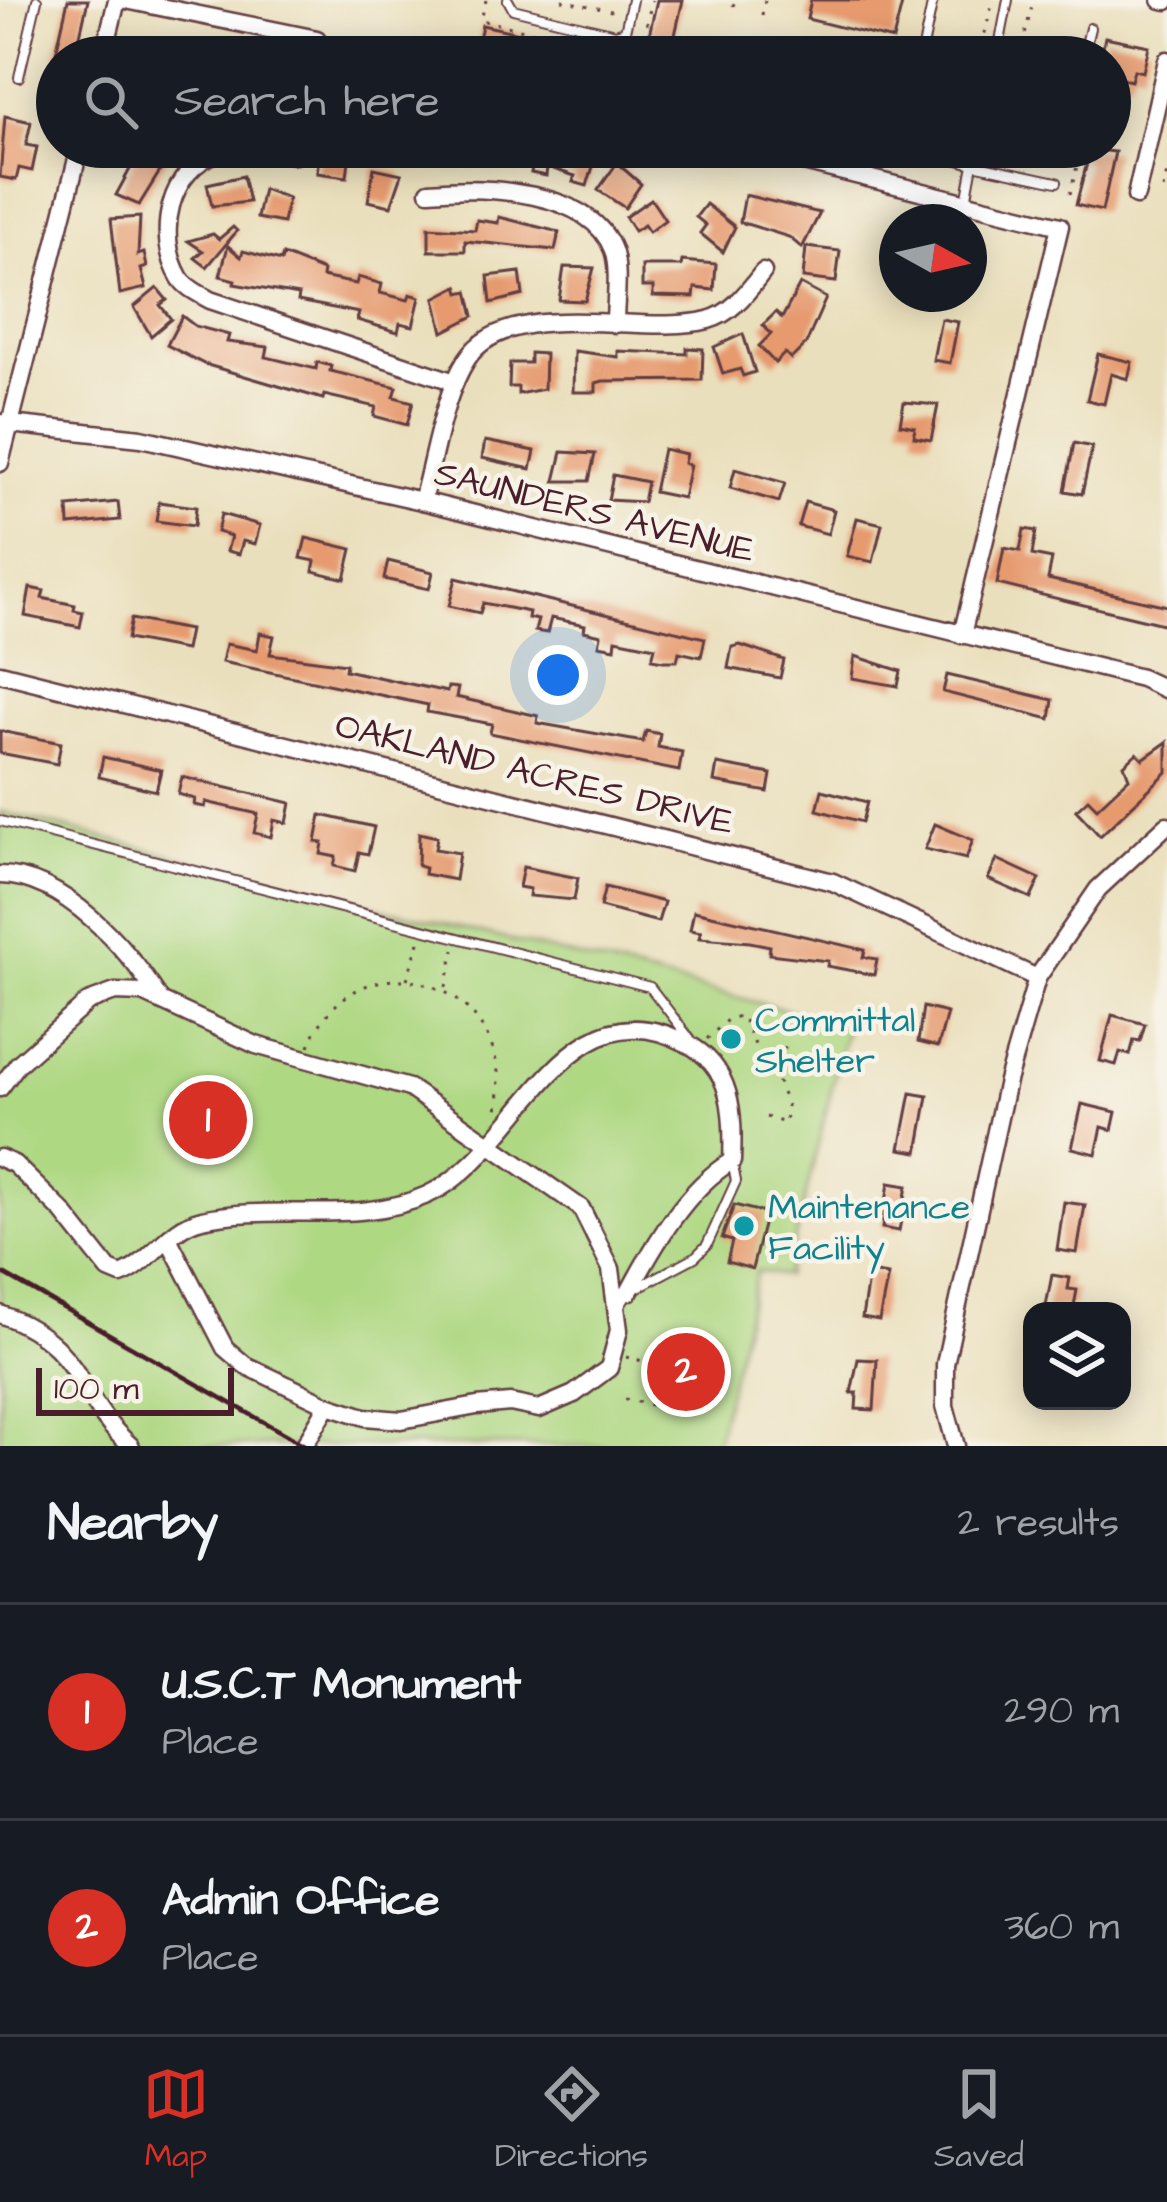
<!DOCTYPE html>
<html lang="en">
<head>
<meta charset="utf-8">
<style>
  :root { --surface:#171b24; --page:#242831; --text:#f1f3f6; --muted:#9ea1a6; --line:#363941; --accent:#d93025 }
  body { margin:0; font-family:"Architects Daughter",sans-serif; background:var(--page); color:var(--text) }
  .controls { position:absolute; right:36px; bottom:36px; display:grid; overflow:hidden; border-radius:24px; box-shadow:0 6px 30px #0003 }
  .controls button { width:108px; height:108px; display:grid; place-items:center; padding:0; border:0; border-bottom:3px solid var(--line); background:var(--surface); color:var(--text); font:60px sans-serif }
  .compass { position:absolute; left:879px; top:204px; width:108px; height:108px; border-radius:50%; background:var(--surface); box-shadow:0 6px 30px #0003; rotate:98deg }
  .scale { position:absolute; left:36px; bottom:30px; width:198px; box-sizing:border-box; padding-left:12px; border:6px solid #4a1f2b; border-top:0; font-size:33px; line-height:42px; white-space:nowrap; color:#4a1f2b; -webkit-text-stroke:9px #f7f3e8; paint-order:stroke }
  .you { position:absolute; left:558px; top:675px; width:42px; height:42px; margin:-30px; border:9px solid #fff; border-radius:50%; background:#1a73e8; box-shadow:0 0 0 18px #1a73e833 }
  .badge { display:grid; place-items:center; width:78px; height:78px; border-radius:50%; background:var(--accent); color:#fff; font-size:39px; font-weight:700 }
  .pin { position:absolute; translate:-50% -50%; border:6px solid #fff; box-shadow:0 3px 12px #0006 }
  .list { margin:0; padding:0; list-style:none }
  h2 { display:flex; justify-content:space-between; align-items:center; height:156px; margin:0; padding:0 48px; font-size:51px }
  h2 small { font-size:39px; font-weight:400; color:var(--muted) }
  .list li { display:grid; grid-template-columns:78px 1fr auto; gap:36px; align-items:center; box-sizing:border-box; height:216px; padding:0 48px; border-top:3px solid var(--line) }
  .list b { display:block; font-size:45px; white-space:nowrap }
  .list p { margin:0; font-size:39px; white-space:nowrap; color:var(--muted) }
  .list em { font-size:39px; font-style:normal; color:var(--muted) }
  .icon { flex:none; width:66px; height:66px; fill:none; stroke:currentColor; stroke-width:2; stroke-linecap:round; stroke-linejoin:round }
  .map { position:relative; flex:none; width:1167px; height:1446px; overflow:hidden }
  .search { position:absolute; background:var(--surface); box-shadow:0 6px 30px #0003; left:36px; right:36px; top:36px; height:132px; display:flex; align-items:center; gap:30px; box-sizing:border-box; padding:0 42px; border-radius:66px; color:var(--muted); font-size:45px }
  .sheet { height:588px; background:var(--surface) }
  nav { display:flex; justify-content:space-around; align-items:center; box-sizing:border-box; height:168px; border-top:3px solid var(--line); background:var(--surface); font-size:33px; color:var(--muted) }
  nav a { display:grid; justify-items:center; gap:6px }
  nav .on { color:var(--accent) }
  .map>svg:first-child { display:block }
</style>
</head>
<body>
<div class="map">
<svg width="1167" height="1446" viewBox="0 0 1167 1446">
  <rect width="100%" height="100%" fill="#f7f3e8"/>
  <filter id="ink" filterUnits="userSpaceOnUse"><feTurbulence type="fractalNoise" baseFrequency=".00833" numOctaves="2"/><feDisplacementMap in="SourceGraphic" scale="24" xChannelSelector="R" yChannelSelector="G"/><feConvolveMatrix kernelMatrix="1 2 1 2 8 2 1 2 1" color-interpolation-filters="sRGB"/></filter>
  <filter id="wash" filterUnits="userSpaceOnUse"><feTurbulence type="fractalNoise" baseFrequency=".004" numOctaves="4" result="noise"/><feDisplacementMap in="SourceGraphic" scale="48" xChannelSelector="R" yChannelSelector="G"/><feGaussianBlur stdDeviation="2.7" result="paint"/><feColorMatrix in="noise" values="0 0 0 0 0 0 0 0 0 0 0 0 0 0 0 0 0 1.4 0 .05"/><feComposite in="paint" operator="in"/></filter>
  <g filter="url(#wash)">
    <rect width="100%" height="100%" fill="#eadfbc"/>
    <path fill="#afd883" stroke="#7c7c57" stroke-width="3" d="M 0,812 L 847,1025 L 786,1276 L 757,1271 L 715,1446 L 0,1446 Z"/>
    <g id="blocks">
      <g fill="#e69a6e">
        <path d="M 68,0 L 88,0 L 75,57 L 55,57 Z"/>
        <path d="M 657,0 L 683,0 L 670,57 L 644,57 Z"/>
        <path d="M 811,0 L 903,0 L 893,40 L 807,19 Z"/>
        <path d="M 482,25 L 564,43 L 561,57 L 514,57 L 477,49 Z"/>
        <path d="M 1105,37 L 1149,46 L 1143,72 L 1134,70 L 1131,81 L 1110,76 L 1110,57 L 1101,57 Z"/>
        <path d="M 5,116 L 31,122 L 26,145 L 37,147 L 32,171 L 19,168 L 16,180 L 0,177 Z"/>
        <path d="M 142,147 L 175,147 L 139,205 L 116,195 Z"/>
        <path d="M 475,147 L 562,147 L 596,157 L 587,186 L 573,182 L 575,176 L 547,167 L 546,176 L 531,173 L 532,167 L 472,160 Z"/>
        <path d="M 1064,147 L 1115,152 L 1102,211 L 1076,205 L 1087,163 Z"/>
        <path d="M 320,148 L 350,151 L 347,177 L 317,173 Z"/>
        <path d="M 617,163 L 641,184 L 625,208 L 598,190 Z"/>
        <path d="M 374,168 L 402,174 L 391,206 L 368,201 Z"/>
        <path d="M 243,176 L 249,202 L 212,206 L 207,184 Z"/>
        <path d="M 263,189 L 288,198 L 283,223 L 257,218 Z"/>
        <path d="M 745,195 L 820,213 L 802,248 L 789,237 L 740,222 Z"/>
        <path d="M 651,199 L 665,220 L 649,232 L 644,225 L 634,231 L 625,217 Z"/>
        <path d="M 706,204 L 735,227 L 723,252 L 700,233 L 706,225 L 696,217 Z"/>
        <path d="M 140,217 L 138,255 L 144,253 L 147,267 L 141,269 L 146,288 L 120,294 L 111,219 Z"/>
        <path d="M 499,217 L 559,232 L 555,250 L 465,241 L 465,251 L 429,251 L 429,227 L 475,230 L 477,220 L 498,223 Z"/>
        <path d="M 233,227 L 237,231 L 207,267 L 195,258 L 203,251 L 188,241 L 213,234 L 219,239 Z"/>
        <path d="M 228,246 L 241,257 L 243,251 L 281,261 L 283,255 L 323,271 L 322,277 L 356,284 L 358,277 L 382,284 L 380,293 L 408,300 L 410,294 L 420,297 L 413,326 L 400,323 L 398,332 L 357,320 L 359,313 L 298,301 L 299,295 L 234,284 L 235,280 L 220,276 Z"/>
        <path d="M 806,247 L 840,251 L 836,282 L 803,278 Z"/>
        <path d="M 682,261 L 716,264 L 714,290 L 695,288 L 694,297 L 653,296 L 653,287 L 642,287 L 642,266 L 681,266 Z"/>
        <path d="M 564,267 L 594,268 L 585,301 L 559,300 Z"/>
        <path d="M 520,272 L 523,295 L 491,303 L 488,276 Z"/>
        <path d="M 800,284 L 826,298 L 806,344 L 791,359 L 785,353 L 775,363 L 759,346 L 771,334 L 763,325 L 776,312 L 782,318 Z"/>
        <path d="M 458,286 L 460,293 L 468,291 L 474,316 L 443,332 L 435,298 Z"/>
        <path d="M 157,288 L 167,300 L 160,305 L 171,319 L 151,336 L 134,307 Z"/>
        <path d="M 182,316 L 195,326 L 229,335 L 227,342 L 268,347 L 266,357 L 316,369 L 317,362 L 331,366 L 330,371 L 397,387 L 394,397 L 413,402 L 407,425 L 374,416 L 376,407 L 324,395 L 323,399 L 204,364 L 167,345 Z"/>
        <path d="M 941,319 L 958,322 L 950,363 L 933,360 Z"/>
        <path d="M 743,334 L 755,372 L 743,376 L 740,369 L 723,374 L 714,347 Z"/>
        <path d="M 687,348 L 703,349 L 702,380 L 603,381 L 596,383 L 596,392 L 573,392 L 574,351 L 618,357 L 618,351 L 687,354 Z"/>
        <path d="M 530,353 L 545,354 L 544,389 L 518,394 L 518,387 L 509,387 L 510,363 L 530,363 Z"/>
        <path d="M 1098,354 L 1132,362 L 1128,379 L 1111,374 L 1104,404 L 1087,400 Z"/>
        <path d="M 904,402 L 938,405 L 931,440 L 914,437 L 915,427 L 900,424 Z"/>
        <path d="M 485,441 L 535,451 L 531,469 L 482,458 Z"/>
        <path d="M 1074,443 L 1092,447 L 1082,494 L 1065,491 Z"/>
        <path d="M 663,449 L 686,454 L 684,463 L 690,465 L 683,498 L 654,492 Z"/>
        <path d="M 562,452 L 595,454 L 589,481 L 555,481 Z"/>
        <path d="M 735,469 L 785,483 L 779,502 L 730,488 Z"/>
        <path d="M 613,475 L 647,482 L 643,502 L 608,500 Z"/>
        <path d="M 118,502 L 120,520 L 69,525 L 68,507 Z"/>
        <path d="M 159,502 L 196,507 L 194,526 L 156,521 Z"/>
        <path d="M 805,502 L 834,510 L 828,534 L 798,526 Z"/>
        <path d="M 221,514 L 260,525 L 255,544 L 243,541 L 239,554 L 227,551 L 231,536 L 217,532 Z"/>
        <path d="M 857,518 L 882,524 L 873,562 L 847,556 Z"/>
        <path d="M 1024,529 L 1036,531 L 1032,555 L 1052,559 L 1048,579 L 1167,606 L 1167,625 L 997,584 L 1004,548 L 1020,551 Z"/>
        <path d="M 306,538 L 352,549 L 345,579 L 313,571 L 315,561 L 301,558 Z"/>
        <path d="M 388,561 L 433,572 L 429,589 L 384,579 Z"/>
        <path d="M 456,578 L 705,638 L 701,657 L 679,652 L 677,661 L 663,661 L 652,659 L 655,647 L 616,639 L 615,648 L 599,645 L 601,635 L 584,631 L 585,625 L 551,618 L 547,633 L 535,631 L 538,620 L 528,618 L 529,612 L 483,603 L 480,613 L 449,606 Z"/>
        <path d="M 30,588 L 44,591 L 42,598 L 75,605 L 74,610 L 83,612 L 80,627 L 25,616 Z"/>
        <path d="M 131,619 L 189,630 L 185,650 L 127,639 Z"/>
        <path d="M 260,633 L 274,636 L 270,654 L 346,664 L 345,670 L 447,692 L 448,687 L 458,688 L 456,697 L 538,716 L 537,723 L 643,742 L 646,731 L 660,734 L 658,747 L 682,752 L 679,771 L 490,733 L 492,724 L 427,712 L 428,705 L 222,662 L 226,644 L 257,650 Z"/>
        <path d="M 740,645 L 784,660 L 780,678 L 728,668 L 732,647 Z"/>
        <path d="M 855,656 L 901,671 L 898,686 L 852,678 Z"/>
        <path d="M 947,675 L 1053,700 L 1050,719 L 943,692 Z"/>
        <path d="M 0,731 L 61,743 L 57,764 L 0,753 Z"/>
        <path d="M 1167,742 L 1167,772 L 1100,836 L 1076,810 L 1088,799 L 1097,808 L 1129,778 L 1124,765 L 1137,753 L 1143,759 Z"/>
        <path d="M 103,757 L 161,770 L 156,791 L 99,777 Z"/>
        <path d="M 717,764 L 771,774 L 768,792 L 714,782 Z"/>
        <path d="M 182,777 L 291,803 L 287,823 L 274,820 L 271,837 L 254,833 L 258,814 L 206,802 L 205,807 L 194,805 L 195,799 L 178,794 Z"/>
        <path d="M 822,790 L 867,802 L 862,822 L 817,810 Z"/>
        <path d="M 321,815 L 374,827 L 368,854 L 359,852 L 355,871 L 334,866 L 336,857 L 321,854 L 323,843 L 316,842 Z"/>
        <path d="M 935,824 L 973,840 L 966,859 L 925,849 Z"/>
        <path d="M 419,833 L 437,837 L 435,849 L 459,853 L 455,880 L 424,874 L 425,868 L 418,866 Z"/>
        <path d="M 997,859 L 1040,879 L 1031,898 L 988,879 Z"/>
        <path d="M 523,867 L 578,878 L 574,900 L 529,896 L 530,889 L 519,887 Z"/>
        <path d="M 605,887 L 664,902 L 658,922 L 600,907 Z"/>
        <path d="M 694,911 L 865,950 L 863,957 L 877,959 L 874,975 L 827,966 L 828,961 L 769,954 L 770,946 L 750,942 L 699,938 L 701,932 L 690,930 Z"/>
        <path d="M 923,1007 L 947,1013 L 938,1047 L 918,1042 Z"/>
        <path d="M 1112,1015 L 1145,1024 L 1140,1041 L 1134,1040 L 1130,1055 L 1120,1052 L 1116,1065 L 1100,1061 Z"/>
        <path d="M 911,1093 L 928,1096 L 918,1152 L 900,1149 Z"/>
        <path d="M 1082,1104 L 1116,1112 L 1112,1130 L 1102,1127 L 1096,1154 L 1072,1148 Z"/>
        <path d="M 889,1183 L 907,1186 L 899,1231 L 882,1228 Z"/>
        <path d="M 1064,1202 L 1085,1205 L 1077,1253 L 1057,1250 Z"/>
        <path d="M 734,1205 L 766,1213 L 752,1269 L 727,1262 L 732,1241 L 722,1238 Z"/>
        <path d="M 869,1272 L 888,1275 L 879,1321 L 862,1318 Z"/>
        <path d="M 1052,1275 L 1070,1278 L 1068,1289 L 1077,1290 L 1074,1306 L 1045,1311 Z"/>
        <path d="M 858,1359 L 877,1360 L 874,1410 L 856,1409 L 857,1393 L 851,1393 Z"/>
      </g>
    </g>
  </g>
  <g filter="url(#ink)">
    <use href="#blocks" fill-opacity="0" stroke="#623c41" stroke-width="3"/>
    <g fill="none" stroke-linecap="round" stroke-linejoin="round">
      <defs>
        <g id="lane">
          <path d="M 508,0 L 513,9 L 615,34 L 625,31 L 632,0"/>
          <path d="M 921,57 L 933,0"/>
          <path d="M 997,57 L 1008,0"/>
          <path d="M 1083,57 L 1090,28"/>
          <path d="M 19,77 L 37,0"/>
          <path d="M 908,147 L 973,164 L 977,147"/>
          <path d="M 966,202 L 973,164 L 1057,182"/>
          <path d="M 0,821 L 650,987 L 690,1039"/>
          <path d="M 618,1309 L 629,1292 L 695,1257 L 707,1245 L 736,1181 L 732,1162"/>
        </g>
        <g id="street">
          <path d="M 126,0 L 317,39"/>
          <path d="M 1161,0 L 1167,1"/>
          <path d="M 103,57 L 117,0"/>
          <path d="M 743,147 L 1060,226 L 962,635"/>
          <path d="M 295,155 C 271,151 244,145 220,152 C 168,168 155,236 180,278 C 186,288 200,294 210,300 L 455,382"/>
          <path d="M 429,191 C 484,186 590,189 613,250 C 620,270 615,302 615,324"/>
          <path d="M 1136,196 L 1167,60"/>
          <path d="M 0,423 L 141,438 L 422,501 L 1141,678 L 1167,690"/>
          <path d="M 0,463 L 80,147"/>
          <path d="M 422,501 C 435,455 442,398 467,359 C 508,295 643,337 708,320 C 732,314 748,291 763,272"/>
          <path d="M 0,673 L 833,882 L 1037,978"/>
          <path d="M 0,875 C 64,876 127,948 159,998"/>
          <path d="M 0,1088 L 18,1064 L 88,1002 L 115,992 L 143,993 L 256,1045 L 409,1088 L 581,1208 L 611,1269 L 619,1330 L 609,1368 L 574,1394 L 539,1409 L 510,1403 L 477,1406 L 401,1420 L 365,1417 L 328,1405 L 304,1446"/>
          <path d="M 0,1158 L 14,1164 L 63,1212 L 109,1270 L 121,1275 C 151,1264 167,1227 202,1219 C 277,1203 358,1226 427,1195 C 520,1154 562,978 686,1043 C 733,1067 734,1113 732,1161 C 686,1188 653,1247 629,1292"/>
          <path d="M 168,1238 L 225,1348 L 245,1365 L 328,1405"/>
          <path d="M 0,1314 C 88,1347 73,1397 131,1446"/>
          <path d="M 956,1446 L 945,1406 L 945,1364 L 1007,1081 L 1037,978 L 1098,889 L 1167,825"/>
        </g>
      </defs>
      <use href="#lane" stroke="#623c41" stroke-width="12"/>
      <use href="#street" stroke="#623c41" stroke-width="21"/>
      <g stroke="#623c41" stroke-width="3" stroke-dasharray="3 9" stroke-linecap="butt">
        <path d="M 486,0 L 481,20 L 639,57 L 652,0"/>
        <path d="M 562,0 L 620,13"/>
        <path d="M 733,6 L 735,0"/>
        <path d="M 762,15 L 765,0"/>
        <path d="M 979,57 L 993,0"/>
        <path d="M 1020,57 L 1032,5"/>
        <path d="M 1003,147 L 1077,165"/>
        <path d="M 1163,189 L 1167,173"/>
        <path d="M 1070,194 L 1080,154"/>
        <path d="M 407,979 L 420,939"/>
        <path d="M 446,987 L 454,950"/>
        <path d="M 707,1039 L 729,1018 L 742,1016 L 762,1060 L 780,1069"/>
        <path d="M 309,1046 C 357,927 518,981 497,1110"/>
        <path d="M 766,1117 L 785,1123 L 787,1106 L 778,1082 L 786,1042"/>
        <path d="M 626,1357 L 672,1368 L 662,1407"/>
        <path d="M 625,1399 L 673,1410"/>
      </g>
      <use href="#lane" stroke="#fff" stroke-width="8"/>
      <use href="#street" stroke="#fff" stroke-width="16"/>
      <path stroke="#4a1f2b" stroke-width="4.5" d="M 0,1272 L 306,1446"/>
    </g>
  </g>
  <g fill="#0f9aa8" stroke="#f7f3e8" stroke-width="4.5">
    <circle cx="731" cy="1039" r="12"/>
    <circle cx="744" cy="1226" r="12"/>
  </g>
  <g text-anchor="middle" stroke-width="9" stroke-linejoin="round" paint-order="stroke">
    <g font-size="36" fill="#4a1f2b" stroke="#f7f3e8">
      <text transform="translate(595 510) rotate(14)" y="13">SAUNDERS AVENUE</text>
      <text transform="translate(535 772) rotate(14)" y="13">OAKLAND ACRES DRIVE</text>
    </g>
    <g font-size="36" fill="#0d838f" stroke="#f7f3e8" text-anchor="start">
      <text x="755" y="1031">Committal<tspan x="755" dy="41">Shelter</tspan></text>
      <text x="768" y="1218">Maintenance<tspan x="768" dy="41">Facility</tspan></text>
    </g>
  </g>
</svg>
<div class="controls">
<button><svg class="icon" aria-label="layers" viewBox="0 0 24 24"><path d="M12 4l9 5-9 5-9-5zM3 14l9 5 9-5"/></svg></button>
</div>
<svg class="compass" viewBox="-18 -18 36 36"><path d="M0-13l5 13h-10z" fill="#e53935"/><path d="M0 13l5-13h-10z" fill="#9ea1a6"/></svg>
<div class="scale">100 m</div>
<div class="you"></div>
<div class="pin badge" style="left:208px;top:1120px">1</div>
<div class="pin badge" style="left:686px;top:1372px">2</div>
<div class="search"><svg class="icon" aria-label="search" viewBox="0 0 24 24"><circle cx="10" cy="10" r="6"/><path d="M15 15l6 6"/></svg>Search here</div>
</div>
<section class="sheet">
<h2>Nearby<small>2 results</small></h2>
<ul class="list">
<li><span class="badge">1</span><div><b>U.S.C.T Monument</b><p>Place</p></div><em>290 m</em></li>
<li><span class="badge">2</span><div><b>Admin Office</b><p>Place</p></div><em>360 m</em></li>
</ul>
</section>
<nav>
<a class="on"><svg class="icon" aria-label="map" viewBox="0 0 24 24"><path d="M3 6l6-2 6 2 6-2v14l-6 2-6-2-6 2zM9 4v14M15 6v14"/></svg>Map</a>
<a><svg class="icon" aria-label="directions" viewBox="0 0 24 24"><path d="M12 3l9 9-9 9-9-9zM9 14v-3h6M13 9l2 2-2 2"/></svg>Directions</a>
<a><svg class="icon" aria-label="saved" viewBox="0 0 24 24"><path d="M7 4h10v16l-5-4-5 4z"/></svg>Saved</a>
</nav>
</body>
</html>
